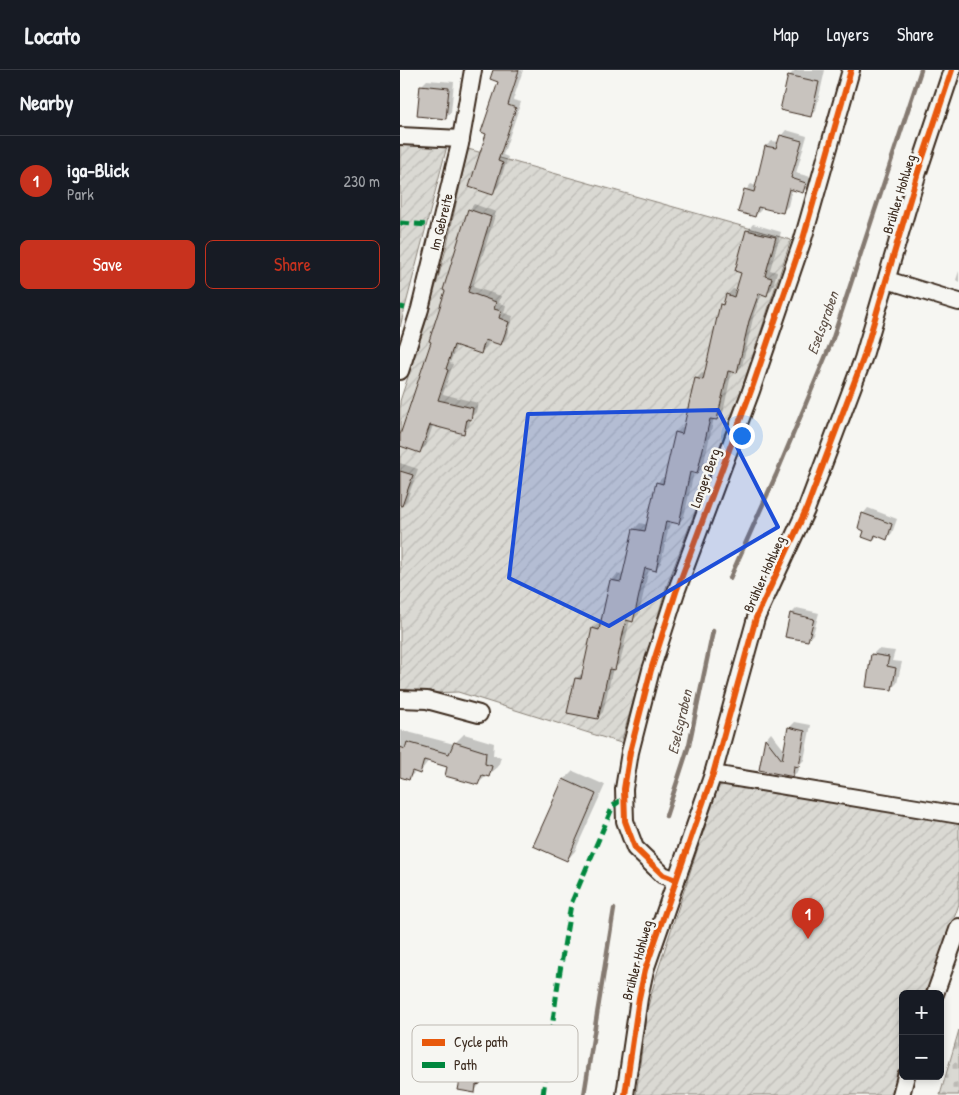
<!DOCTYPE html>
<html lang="en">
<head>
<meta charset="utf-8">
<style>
  :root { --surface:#171b24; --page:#20242c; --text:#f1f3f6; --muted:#9ea1a6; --line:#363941; --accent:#c8321e }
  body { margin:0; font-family:"Patrick Hand",sans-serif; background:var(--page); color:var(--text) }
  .controls { position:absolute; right:15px; bottom:15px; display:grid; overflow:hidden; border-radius:8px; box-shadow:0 2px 8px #0003 }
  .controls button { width:45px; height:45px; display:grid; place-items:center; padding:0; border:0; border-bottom:1px solid var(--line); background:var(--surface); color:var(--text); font:25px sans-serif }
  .you { position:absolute; left:341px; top:365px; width:18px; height:18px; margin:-12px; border:4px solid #fff; border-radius:50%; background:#1a73e8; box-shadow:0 0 0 8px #1a73e833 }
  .badge { display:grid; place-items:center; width:32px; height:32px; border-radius:50%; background:var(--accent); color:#fff; font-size:16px; font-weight:700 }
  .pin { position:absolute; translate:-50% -41px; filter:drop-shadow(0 1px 2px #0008) }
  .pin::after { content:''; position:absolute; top:26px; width:18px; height:15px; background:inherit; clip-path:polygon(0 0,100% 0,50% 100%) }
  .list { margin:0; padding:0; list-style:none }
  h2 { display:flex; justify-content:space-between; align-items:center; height:65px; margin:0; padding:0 20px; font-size:21px }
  h2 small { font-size:16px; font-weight:400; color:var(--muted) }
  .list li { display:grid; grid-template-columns:32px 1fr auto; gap:15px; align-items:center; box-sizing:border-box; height:90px; padding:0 20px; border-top:1px solid var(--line) }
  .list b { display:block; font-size:19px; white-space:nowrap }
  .list p { margin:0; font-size:16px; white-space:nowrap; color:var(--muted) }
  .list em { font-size:16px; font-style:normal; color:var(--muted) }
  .actions { display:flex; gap:10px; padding:15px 20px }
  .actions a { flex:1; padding:11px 0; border:1px solid var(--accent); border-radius:8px; text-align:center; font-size:18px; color:var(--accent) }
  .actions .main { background:var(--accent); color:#fff }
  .map { position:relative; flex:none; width:559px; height:1025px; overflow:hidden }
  header { display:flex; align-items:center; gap:30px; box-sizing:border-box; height:70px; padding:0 25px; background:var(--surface); border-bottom:1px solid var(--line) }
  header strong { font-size:24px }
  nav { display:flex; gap:28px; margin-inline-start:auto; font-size:18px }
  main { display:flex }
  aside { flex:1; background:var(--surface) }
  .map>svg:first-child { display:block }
</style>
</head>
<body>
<header>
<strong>Locato</strong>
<nav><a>Map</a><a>Layers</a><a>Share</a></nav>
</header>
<main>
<aside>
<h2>Nearby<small></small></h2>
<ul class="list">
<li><span class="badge">1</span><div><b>iga-Blick</b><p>Park</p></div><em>230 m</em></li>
</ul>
<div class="actions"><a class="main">Save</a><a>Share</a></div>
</aside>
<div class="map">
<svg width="559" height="1025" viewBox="0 0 559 1025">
  <defs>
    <pattern id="cemetery-stones" width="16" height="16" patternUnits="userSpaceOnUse" patternTransform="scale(1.25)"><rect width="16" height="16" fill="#dad9d3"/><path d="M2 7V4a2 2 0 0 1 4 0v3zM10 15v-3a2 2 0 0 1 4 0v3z" fill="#bcbab5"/></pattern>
    <pattern id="garden-furrows" width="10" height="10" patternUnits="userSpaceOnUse" patternTransform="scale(1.25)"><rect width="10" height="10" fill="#dad9d3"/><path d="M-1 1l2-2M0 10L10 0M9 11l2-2" fill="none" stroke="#bcbab5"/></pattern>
  </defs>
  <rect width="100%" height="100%" fill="#f6f6f2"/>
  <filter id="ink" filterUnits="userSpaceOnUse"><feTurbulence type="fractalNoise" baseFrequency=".02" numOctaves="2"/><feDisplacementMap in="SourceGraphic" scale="10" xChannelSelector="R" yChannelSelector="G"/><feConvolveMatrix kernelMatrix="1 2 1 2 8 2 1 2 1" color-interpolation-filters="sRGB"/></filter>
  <g filter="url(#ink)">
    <path fill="url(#cemetery-stones)" stroke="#8a8278" d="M 559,960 L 559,1025 L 540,1025 Z"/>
    <g fill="url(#garden-furrows)" stroke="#8a8278">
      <path d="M 0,74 L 47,76 L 0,257 Z"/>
      <path d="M 68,79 L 391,170 L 342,318 L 266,518 L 221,673 L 58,622 L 0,624 L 0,331 L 25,255 L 46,179 Z"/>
      <path d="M 327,712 L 559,750 L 559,834 L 528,924 L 503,924 L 503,999 L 495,1025 L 236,1025 L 247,940 L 257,903 L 318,717 Z"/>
    </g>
    <g fill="#0003">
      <path d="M 94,0 L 123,0 L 113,30 L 121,32 L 103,85 L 108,87 L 98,117 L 92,123 L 88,63 L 100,11 Z"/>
      <path d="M 395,0 L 425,0 L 416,40 L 410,46 L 389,6 Z"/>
      <path d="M 27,10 L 54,12 L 51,42 L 45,48 L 21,16 Z"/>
      <path d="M 386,60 L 407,66 L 396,103 L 411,107 L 408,116 L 402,122 L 392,119 L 388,136 L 382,142 L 362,136 L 361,140 L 355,146 L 346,120 L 351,114 L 356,116 L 366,76 L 372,71 L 379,72 L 381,66 Z"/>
      <path d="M 74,134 L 96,142 L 73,217 L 101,226 L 99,233 L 106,235 L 104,243 L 113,246 L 106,268 L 100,274 L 89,270 L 86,277 L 81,282 L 57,274 L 50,293 L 53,294 L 43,324 L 78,333 L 76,342 L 71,347 L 69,356 L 63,362 L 33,355 L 26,376 L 20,381 L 0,375 L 0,369 L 33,271 L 69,140 Z"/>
      <path d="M 353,154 L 381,162 L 370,200 L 377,202 L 372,219 L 367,224 L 362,223 L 354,244 L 342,296 L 337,301 L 332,300 L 323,343 L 317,349 L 314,348 L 303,397 L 297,403 L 294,402 L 284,447 L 279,453 L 270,451 L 261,493 L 255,499 L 249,498 L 239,544 L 233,550 L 230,550 L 220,593 L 213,598 L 203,642 L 197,648 L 169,642 L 176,608 L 183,603 L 193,558 L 199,553 L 202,553 L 212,510 L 217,504 L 223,506 L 234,459 L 240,453 L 248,455 L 257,413 L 263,407 L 266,407 L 276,363 L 282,357 L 285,358 L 296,309 L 302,303 L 306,304 L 321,235 L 325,231 L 327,225 L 333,219 L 337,220 L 342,202 L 336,201 L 348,160 Z"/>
      <path d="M 559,201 L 559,212 L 556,210 Z"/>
      <path d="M 0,393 L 18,399 L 7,430 L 1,436 L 0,435 Z"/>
      <path d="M 468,438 L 497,449 L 492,463 L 486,469 L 478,465 L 473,470 L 466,460 L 463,444 Z"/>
      <path d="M 397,538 L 419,543 L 413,564 L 408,570 L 391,544 Z"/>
      <path d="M 478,579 L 495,581 L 492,591 L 502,592 L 497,613 L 491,619 L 472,585 Z"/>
      <path d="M 395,652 L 411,655 L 404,690 L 398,696 L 399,700 L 394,705 L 360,699 L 366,669 L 371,663 L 385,681 L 389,658 Z"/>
      <path d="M 0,660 L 54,674 L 64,664 L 94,673 L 93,685 L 101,687 L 98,697 L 77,714 L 49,696 L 29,690 L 20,702 L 16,701 L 9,708 L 0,706 Z"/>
      <path d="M 173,701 L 205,715 L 175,781 L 167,790 L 164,710 Z"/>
      <path d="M 69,995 L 87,998 L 85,1007 L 74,1022 L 63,1001 Z"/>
    </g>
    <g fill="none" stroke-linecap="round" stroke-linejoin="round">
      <g stroke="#857a71" stroke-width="4.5">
        <path d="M 330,508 L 376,405 L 432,271 L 521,0"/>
        <path d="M 266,746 L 289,675 L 313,561"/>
        <path d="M 184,1025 L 214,839"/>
      </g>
    </g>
    <g fill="#c8c3be" stroke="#3b2a1e">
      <path d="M 93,0 L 119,0 L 108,35 L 116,38 L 98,91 L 103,93 L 93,125 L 69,117 L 86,64 L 81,62 L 98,12 L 90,9 Z"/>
      <path d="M 388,5 L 419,12 L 411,47 L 380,40 Z"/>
      <path d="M 20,15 L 49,18 L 46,49 L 17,46 Z"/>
      <path d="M 380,65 L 402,71 L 391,108 L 406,113 L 403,123 L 389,119 L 383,143 L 358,137 L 355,147 L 338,142 L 344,119 L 354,122 L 365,76 L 376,78 Z"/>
      <path d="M 68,139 L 91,147 L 68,222 L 96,232 L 94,239 L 101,241 L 99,248 L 109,252 L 101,275 L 85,270 L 81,284 L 54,275 L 46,299 L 48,300 L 38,330 L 73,338 L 71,350 L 67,349 L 64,364 L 30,355 L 20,383 L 0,376 L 0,365 L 31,272 L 29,271 L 45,221 L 43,220 Z"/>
      <path d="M 346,160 L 376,167 L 365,206 L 372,208 L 367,226 L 359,223 L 349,251 L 337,303 L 328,301 L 317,350 L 310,349 L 297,404 L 290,402 L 279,454 L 266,451 L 256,501 L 245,498 L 233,552 L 226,550 L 215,600 L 209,599 L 198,649 L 167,643 L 175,608 L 181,609 L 192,558 L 199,560 L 210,510 L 221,512 L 233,459 L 245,461 L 256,412 L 263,414 L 275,362 L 282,364 L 295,308 L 303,310 L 320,234 L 323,235 L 326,224 L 334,227 L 341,203 L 335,201 Z"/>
      <path d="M 0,401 L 13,405 L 2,436 L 0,435 Z"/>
      <path d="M 462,443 L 492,454 L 487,470 L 475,465 L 473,471 L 462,467 L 464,461 L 458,458 Z"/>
      <path d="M 390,543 L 414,549 L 408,571 L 385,567 Z"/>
      <path d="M 471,584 L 489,587 L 487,596 L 496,598 L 492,620 L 466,617 Z"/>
      <path d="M 388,657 L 405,661 L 399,697 L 394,696 L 393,705 L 394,707 L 359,700 L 365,668 L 382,690 Z"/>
      <path d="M 7,672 L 49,684 L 54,672 L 86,682 L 85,694 L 92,696 L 89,707 L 82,705 L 78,715 L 45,706 L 47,697 L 24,690 L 20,704 L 12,701 L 9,710 L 0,707 L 0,677 L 5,679 Z"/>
      <path d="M 163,709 L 196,724 L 167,791 L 133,776 Z"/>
      <path d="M 62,1000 L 82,1004 L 80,1014 L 76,1015 L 75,1023 L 58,1020 Z"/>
    </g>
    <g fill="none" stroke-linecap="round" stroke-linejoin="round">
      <defs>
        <g id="street">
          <path d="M 0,66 L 61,69"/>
          <path d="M 487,210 L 559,232"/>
          <path d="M 0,301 L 20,239 L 60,74 L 73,0"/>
          <path d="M 0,629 L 27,630 L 79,644"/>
          <path d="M 313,704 L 559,745"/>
          <path d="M 276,810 L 263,805 L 235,778 L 225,751 L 224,719 L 230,682 L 251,600 L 276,522 L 351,321 L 403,169 L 451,0"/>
          <path d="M 535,924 L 559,857"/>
          <path d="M 225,1025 L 239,928 L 245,900 L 313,704 L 356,548 L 406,440 L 463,289 L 518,102 L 552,0"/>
          <path d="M 501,1025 L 506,1006"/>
        </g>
      </defs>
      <use href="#street" stroke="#3b2a1e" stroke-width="20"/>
      <use href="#street" stroke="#f6f6f2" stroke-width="16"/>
      <g stroke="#00873e" stroke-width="5" stroke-dasharray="10 5" stroke-linecap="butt">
        <path d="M 0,153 L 27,155"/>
        <path d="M 0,237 L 5,238"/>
        <path d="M 143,1025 L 158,913 L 171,834 L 213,736 L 224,728"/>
      </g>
      <defs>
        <g id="cycleway">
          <path d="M 276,810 L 263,805 L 235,778 L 225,751 L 224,719 L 230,682 L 251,600 L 276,522 L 351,321 L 403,169 L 451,0"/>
          <path d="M 225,1025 L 239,928 L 245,900 L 313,704 L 356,548 L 406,440 L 463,289 L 518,102 L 552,0"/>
        </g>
      </defs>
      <use href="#cycleway" stroke="#f6f6f2" stroke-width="9"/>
      <use href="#cycleway" stroke="#e8590c" stroke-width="6"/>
    </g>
  </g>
  <path fill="#1d4ed8" fill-opacity="0.2" stroke="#1d4ed8" stroke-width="4" stroke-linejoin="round" d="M 318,340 L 378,457 L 209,556 L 109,508 L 128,344 Z"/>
  <g text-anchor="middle" stroke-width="5" stroke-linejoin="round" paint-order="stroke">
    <g font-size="14" fill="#3b2a1e" stroke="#f6f6f2">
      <text transform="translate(499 124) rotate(-73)" y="5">Brühler Hohlweg</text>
      <text transform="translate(41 152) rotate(-76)" y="5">Im Gebreite</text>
      <text transform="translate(305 408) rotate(-70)" y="5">Langer Berg</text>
      <text transform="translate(364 504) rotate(-66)" y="5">Brühler Hohlweg</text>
      <text transform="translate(237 890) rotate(-75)" y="5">Brühler Hohlweg</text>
    </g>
    <g font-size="15" font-style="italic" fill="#605248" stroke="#f6f6f2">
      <text transform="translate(423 253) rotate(-70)" y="5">Eselsgraben</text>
      <text transform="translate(280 652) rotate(-77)" y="5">Eselsgraben</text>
    </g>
  </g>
  <rect x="12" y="955" width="166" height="57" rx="8" fill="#f6f6f2" stroke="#beb9b2" stroke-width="1"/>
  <rect x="22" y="969" width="23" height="7" fill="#e8590c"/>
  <rect x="22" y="992" width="23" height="6" fill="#00873e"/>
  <g font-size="14" fill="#3b2a1e">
    <text x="54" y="977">Cycle path</text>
    <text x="54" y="1000">Path</text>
  </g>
</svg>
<div class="controls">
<button>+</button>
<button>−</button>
</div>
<div class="you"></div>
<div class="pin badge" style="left:408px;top:869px">1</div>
</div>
</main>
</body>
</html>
